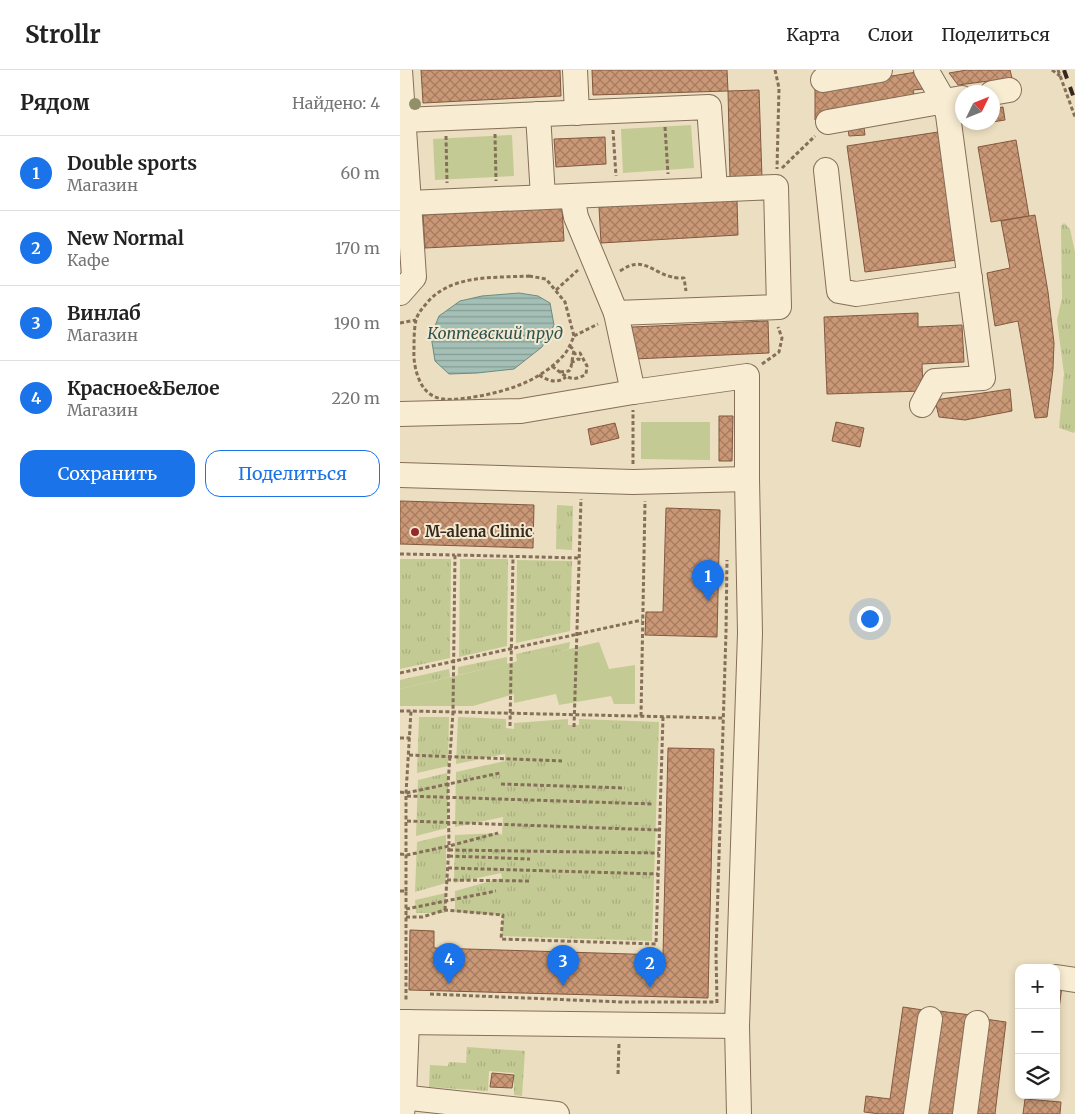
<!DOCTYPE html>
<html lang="ru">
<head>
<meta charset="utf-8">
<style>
  :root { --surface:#fff; --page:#f2f2f2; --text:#222; --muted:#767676; --line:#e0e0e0; --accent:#1a73e8 }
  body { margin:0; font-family:Merriweather,serif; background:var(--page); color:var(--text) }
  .controls { position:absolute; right:15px; bottom:15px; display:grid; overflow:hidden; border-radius:10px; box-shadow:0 2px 8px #0003 }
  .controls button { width:45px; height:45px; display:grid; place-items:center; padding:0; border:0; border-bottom:1px solid var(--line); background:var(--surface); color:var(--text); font:25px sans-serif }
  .compass { position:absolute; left:555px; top:15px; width:45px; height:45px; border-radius:50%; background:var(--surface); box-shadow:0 2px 8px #0003; rotate:47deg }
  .you { position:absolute; left:469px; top:548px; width:18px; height:18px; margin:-12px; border:4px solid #fff; border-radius:50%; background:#1a73e8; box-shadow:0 0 0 8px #1a73e833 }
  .badge { display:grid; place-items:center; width:32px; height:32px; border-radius:50%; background:var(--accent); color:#fff; font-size:16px; font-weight:700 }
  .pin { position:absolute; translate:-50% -41px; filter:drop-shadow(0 1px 2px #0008) }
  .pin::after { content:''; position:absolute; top:26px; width:18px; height:15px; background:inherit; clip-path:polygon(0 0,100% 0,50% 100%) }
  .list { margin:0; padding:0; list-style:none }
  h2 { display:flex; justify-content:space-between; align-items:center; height:65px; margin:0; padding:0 20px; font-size:21px }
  h2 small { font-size:16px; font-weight:400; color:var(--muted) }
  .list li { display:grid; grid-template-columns:32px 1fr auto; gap:15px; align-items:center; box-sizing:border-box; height:75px; padding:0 20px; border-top:1px solid var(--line) }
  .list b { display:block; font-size:19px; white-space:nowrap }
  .list p { margin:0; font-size:16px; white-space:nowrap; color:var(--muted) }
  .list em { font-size:16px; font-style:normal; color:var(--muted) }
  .actions { display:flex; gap:10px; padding:15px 20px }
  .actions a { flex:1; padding:11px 0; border:1px solid var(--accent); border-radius:15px; text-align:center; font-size:18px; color:var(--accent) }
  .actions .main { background:var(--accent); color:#fff }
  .icon { flex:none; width:28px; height:28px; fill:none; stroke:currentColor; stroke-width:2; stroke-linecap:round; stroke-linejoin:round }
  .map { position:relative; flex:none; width:675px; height:1044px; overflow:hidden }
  header { display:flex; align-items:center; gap:30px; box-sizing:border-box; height:70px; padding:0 25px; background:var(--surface); border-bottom:1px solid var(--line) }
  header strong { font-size:24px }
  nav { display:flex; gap:28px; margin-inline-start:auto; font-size:18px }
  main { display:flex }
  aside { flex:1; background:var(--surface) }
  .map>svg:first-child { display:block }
</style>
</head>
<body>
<header>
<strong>Strollr</strong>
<nav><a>Карта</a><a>Слои</a><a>Поделиться</a></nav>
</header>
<main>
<aside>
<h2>Рядом<small>Найдено: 4</small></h2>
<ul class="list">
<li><span class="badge">1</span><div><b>Double sports</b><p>Магазин</p></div><em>60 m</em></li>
<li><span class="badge">2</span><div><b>New Normal</b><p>Кафе</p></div><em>170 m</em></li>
<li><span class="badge">3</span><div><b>Винлаб</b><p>Магазин</p></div><em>190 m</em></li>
<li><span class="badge">4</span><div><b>Красное&amp;Белое</b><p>Магазин</p></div><em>220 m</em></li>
</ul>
<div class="actions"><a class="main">Сохранить</a><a>Поделиться</a></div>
</aside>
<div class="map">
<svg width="675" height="1044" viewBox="0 0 675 1044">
  <defs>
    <pattern id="grass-tufts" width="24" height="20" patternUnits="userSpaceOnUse" patternTransform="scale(1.25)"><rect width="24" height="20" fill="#c4ca94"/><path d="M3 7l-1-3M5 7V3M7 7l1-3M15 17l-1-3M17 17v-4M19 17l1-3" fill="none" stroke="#a9ae7f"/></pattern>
    <pattern id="water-rules" width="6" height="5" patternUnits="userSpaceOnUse" patternTransform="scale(1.25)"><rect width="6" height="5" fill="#a3bfb6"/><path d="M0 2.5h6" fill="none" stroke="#869b93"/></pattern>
    <pattern id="building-cross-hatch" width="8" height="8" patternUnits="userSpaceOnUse" patternTransform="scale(1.25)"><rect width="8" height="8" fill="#ca9876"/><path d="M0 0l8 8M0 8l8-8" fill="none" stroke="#a57c60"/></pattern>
  </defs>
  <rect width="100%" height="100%" fill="#ecdec0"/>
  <g fill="url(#grass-tufts)">
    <path d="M 664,153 L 670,159 L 675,182 L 675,360 L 674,363 L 659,358 L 664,304 L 657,250 L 662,228 L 661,156 Z"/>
    <path d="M 157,435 L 173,436 L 172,480 L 156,479 Z"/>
    <path d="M 0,489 L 51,489 L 50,588 L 0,599 Z"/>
    <path d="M 60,489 L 108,489 L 107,576 L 59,587 Z"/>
    <path d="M 117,490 L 172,491 L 170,561 L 116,573 Z"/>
    <path d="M 170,572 L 169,579 L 117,592 L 116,584 Z"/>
    <path d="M 107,587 L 107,594 L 58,605 L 58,597 Z"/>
    <path d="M 49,599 L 50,607 L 0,619 L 0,610 Z"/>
    <path d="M 19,647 L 49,647 L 48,696 L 17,703 Z"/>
    <path d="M 58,647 L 106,649 L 106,658 L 114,659 L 114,653 L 168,649 L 168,655 L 179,655 L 179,649 L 259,652 L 252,871 L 102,866 L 103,845 L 55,842 L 55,821 L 102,808 L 101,803 L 54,813 L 55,765 L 98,763 L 102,765 L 103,747 L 55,757 L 56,702 L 105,691 L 105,684 L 56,694 Z"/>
    <path d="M 47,703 L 48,714 L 47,758 L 16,766 L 18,710 Z"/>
    <path d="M 46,765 L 46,813 L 15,822 L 17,772 Z"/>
    <path d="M 46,823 L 45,843 L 16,843 L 15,830 Z"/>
    <path d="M 67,977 L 125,981 L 122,1026 L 114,1025 L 114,1003 L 89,1001 L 88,1021 L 29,1017 L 30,995 L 48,996 L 49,992 L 66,993 Z"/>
  </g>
  <g fill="#c4ca94">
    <path d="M 291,55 L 294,98 L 223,103 L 221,59 Z"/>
    <path d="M 112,65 L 114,106 L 35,110 L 33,69 Z"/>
    <path d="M 241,352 L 310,352 L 310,390 L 241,389 Z"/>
    <path d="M 199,572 L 209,599 L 235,595 L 235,634 L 214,634 L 211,626 L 159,635 L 156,624 L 114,633 L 114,624 L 73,636 L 0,636 L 0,619 Z"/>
  </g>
  <path fill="url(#water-rules)" stroke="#6a8c83" d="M 119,223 L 138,226 L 150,233 L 154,255 L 142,277 L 114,299 L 77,303 L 49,304 L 35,291 L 31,266 L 39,246 L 60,231 L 82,226 Z"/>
  <g fill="url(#building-cross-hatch)" stroke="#83593f">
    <path d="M 21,0 L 160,0 L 161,26 L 23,33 Z"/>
    <path d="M 192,0 L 327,0 L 328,21 L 193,25 Z"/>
    <path d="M 567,0 L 610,0 L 612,8 L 558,15 L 549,3 Z"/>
    <path d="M 517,2 L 524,19 L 513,20 L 515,28 L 415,50 L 415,18 Z"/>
    <path d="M 359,20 L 362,108 L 330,109 L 328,21 Z"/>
    <path d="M 603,37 L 605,50 L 592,52 L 592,39 Z"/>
    <path d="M 463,50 L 465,65 L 449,66 L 447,52 Z"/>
    <path d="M 538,62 L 557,190 L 465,202 L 447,76 Z"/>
    <path d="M 205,67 L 206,94 L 156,97 L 154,69 Z"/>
    <path d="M 616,70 L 629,146 L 591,152 L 578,77 Z"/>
    <path d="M 337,130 L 338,165 L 201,173 L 199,137 Z"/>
    <path d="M 162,138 L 164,171 L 25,178 L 23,145 Z"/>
    <path d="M 635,145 L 648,222 L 654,273 L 653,299 L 647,347 L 635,348 L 618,251 L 595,256 L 587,203 L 610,198 L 601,151 Z"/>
    <path d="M 518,243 L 518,257 L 562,255 L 564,292 L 522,294 L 523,321 L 427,324 L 424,247 Z"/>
    <path d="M 368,251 L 369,283 L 234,289 L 232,257 Z"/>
    <path d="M 610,319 L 612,341 L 565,350 L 539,347 L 535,330 Z"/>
    <path d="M 319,346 L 333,346 L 332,391 L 319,391 Z"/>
    <path d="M 436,352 L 464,358 L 460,377 L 432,371 Z"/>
    <path d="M 215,353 L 219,368 L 191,375 L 188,359 Z"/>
    <path d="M 0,431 L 134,435 L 133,478 L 0,474 Z"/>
    <path d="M 266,438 L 320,440 L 317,567 L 245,565 L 246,542 L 263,542 Z"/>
    <path d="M 268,678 L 314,679 L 308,928 L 9,920 L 10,860 L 34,861 L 34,878 L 263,885 Z"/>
    <path d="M 656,915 L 662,916 L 656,963 Z"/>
    <path d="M 503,937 L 523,940 L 507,1044 L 480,1044 L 464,1042 L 466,1026 L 490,1029 Z"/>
    <path d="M 539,941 L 571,945 L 556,1044 L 524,1044 Z"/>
    <path d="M 585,949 L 606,952 L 595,1044 L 574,1044 Z"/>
    <path d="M 92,1003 L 114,1005 L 112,1018 L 90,1017 Z"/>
    <path d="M 625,1029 L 661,1032 L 660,1044 L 623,1044 Z"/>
  </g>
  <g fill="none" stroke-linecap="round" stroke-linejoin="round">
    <defs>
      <g id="minor">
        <path d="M 175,0 L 177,43"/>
        <path d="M 423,10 L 480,0"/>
        <path d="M 592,23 L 609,20"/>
        <path d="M 138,44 L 143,127"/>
        <path d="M 3,50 L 309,37 L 315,119"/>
        <path d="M 428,52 L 562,28"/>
        <path d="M 426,100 L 439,221 L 456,224 L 570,208"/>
        <path d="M 172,126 L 176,147 L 216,243 L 233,322"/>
        <path d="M 9,133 L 376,117 L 379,237 L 216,243"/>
        <path d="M 0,223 L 14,207 L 0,0"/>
        <path d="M 522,335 L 535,311 L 583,308 L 548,45 L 544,31 L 526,0"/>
        <path d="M 0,344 L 121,341 L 233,322 L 347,306 L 347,409 L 350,563 L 337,956 L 339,1044"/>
        <path d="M 0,405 L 233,412 L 347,409"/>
        <path d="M 656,907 L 675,910"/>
        <path d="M 0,952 L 337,956"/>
        <path d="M 0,1027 L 157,1044"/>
        <path d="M 2,1044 L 4,1027 L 7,952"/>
        <path d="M 516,1044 L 530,949"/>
        <path d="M 565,1044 L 577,953"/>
      </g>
    </defs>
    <use href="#minor" stroke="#856f58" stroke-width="26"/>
    <g stroke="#856f58" stroke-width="3" stroke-dasharray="4 2.5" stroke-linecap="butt">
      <path d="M 375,0 L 379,18 L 377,99"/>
      <path d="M 652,0 L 660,6"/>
      <path d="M 658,0 L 675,47"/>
      <path d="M 265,57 L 268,104"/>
      <path d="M 213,60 L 216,106"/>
      <path d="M 95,64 L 96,111"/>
      <path d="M 46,66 L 47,113"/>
      <path d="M 382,98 L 415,66"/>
      <path d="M 220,201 C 243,185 251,202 272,207 C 275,208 280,208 284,208 L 286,221"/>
      <path d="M 129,206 L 146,209 L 165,232 L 174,266 C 171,273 168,281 163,286 C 138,313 102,323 67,328 C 55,329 41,332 30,324 C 18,316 13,294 14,280 C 14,270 14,259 16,250 C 18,243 22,239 26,234 C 50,204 94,208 129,206 Z"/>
      <path d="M 156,220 L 178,200"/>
      <path d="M 0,253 L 16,250"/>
      <path d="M 174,266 L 198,254"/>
      <path d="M 171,293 L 178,289 L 183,290"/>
      <path d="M 362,294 L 379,282 L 382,268 L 378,257"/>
      <path d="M 152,296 C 164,305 171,314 186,304 L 187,296 L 180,283 L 174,284"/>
      <path d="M 160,302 L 169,301 L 171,297 L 174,280 L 171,277 L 168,278"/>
      <path d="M 139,305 C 149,311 156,314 166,307"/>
      <path d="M 233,394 L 233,340"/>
      <path d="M 0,484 L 55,485"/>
      <path d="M 0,603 L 242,550"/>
      <path d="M 0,641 L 11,641"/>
      <path d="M 241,646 L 245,431"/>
      <path d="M 110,656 L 113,487"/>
      <path d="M 174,657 L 181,429"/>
      <path d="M 0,668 L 10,668"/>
      <path d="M 9,685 L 162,691"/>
      <path d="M 101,714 L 225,718"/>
      <path d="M 0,722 L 6,723 L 100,703"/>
      <path d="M 7,726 L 253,734"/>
      <path d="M 7,751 L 259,760"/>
      <path d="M 49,780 L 259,783"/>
      <path d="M 0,784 L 7,785 L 49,776 L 98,763"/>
      <path d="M 49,786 L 130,789"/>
      <path d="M 48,798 L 258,804"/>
      <path d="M 47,810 L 131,811"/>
      <path d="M 0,821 L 6,821 L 6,932"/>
      <path d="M 6,821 L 6,723 L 11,641 L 323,648"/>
      <path d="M 6,839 L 96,821"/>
      <path d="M 45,840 L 49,776 L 48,714 L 53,642 L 55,485 L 180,488"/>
      <path d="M 6,847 L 22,847 L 45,840 L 103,845 L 101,869 L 256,874 L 263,647"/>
      <path d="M 30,924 L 221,932 L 316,932"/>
      <path d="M 317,933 L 316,883 L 326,562 L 327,490"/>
      <path d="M 218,1004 L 219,973"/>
    </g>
    <use href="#minor" stroke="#f8ecd3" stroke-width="24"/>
    <path stroke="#35281d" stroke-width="4" stroke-dasharray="9 9" stroke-linecap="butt" d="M 664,0 L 675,31"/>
  </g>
  <circle fill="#91906a" cx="15" cy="34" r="6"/>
  <circle fill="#922a2c" stroke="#f4e9cf" stroke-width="2" cx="15" cy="462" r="5"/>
  <g text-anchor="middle" stroke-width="4" stroke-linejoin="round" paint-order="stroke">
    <g font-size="15" font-weight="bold" fill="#35281d" stroke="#f4e9cf" text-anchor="start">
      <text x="25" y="467">M-alena Clinic</text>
    </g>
    <g font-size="16" font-style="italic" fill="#2c5451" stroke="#f4e9cf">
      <text x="95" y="269">Коптевский пруд</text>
    </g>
  </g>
</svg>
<div class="controls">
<button>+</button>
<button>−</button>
<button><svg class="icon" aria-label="layers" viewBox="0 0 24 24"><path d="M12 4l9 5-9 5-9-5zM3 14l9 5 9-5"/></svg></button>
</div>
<svg class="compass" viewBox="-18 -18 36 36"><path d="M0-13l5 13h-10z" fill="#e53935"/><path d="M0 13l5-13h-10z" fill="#767676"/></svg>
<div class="you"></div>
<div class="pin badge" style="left:308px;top:531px">1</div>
<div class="pin badge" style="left:250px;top:918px">2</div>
<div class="pin badge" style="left:163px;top:916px">3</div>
<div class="pin badge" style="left:49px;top:914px">4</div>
</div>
</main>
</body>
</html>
